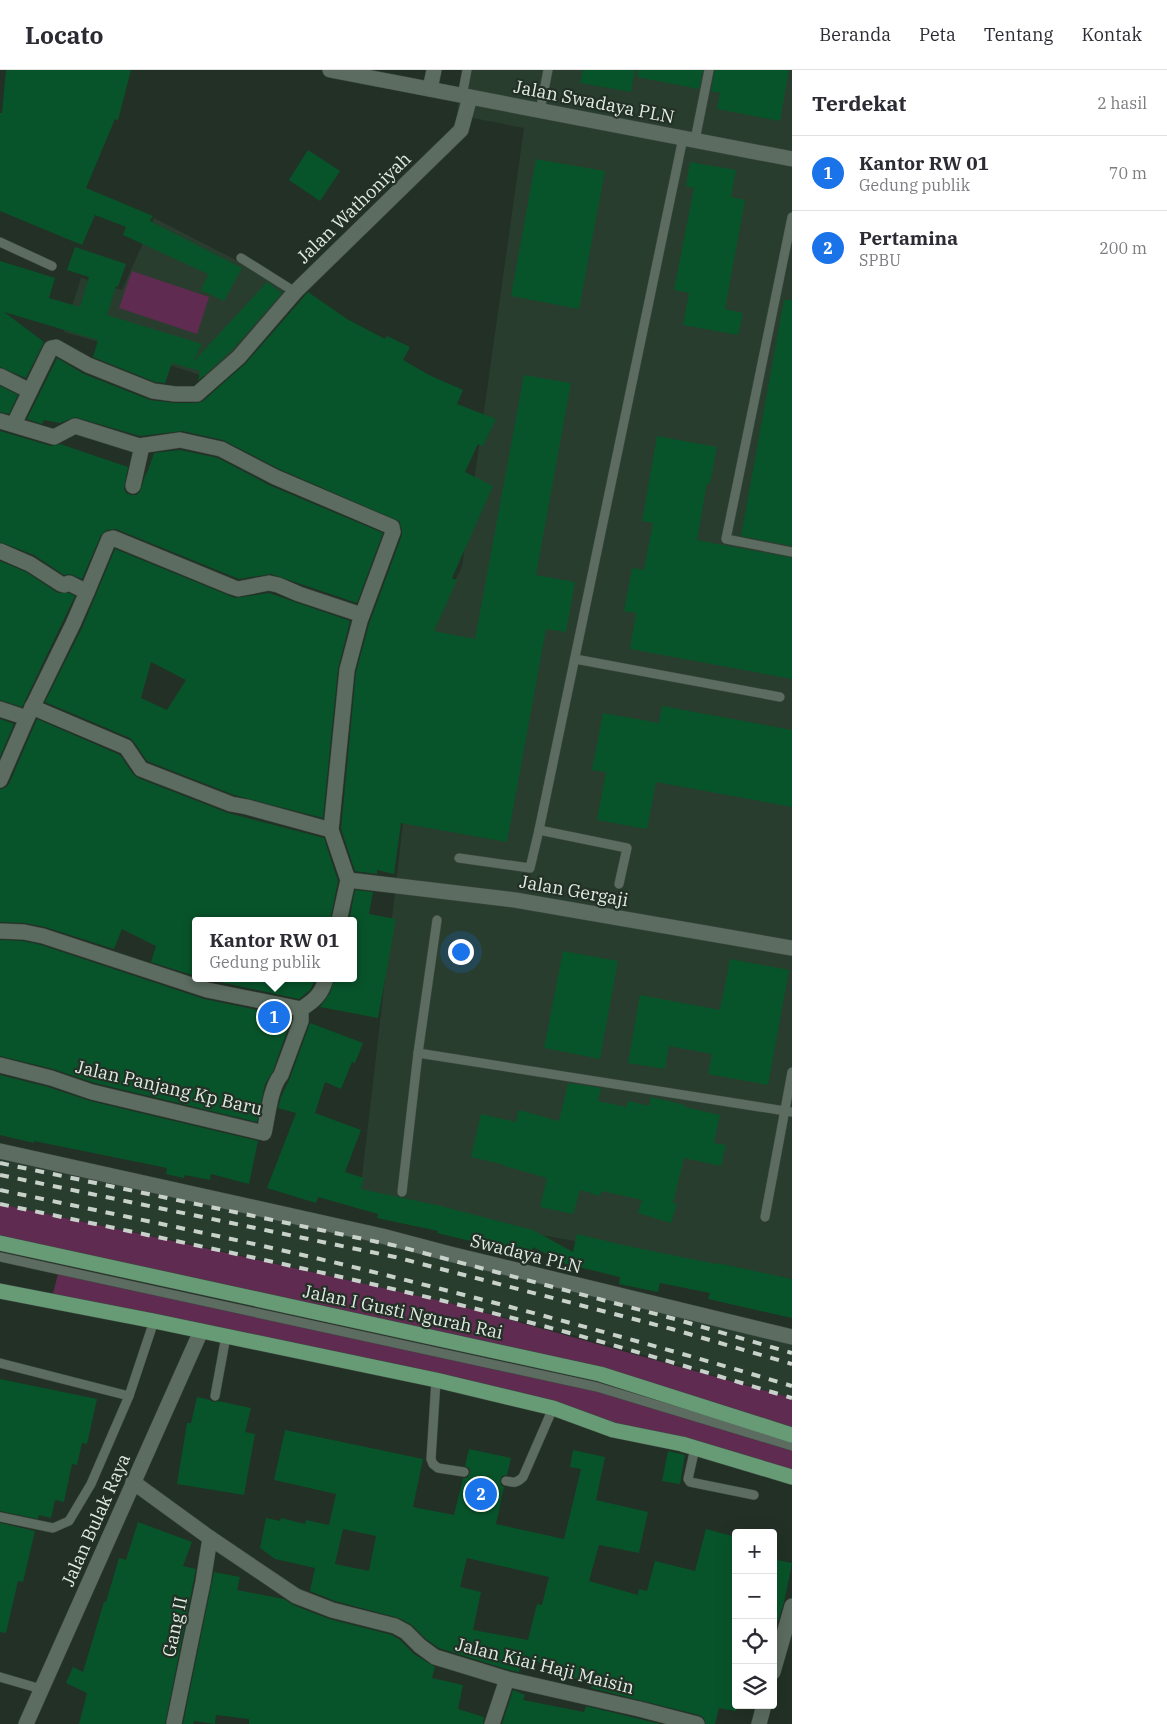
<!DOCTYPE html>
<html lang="id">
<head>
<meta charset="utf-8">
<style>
  :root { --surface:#fff; --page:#f2f2f3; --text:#2b2b33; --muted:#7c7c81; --line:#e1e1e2; --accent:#1a73e8 }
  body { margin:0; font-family:"IBM Plex Serif",serif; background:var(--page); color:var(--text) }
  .controls { position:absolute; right:15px; bottom:15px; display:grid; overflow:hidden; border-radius:5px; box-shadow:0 5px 20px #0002 }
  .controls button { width:45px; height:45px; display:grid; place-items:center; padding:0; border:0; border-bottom:1px solid var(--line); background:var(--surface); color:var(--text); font:25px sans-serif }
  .you { position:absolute; left:460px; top:881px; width:18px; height:18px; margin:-12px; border:4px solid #fff; border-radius:50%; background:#1a73e8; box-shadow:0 0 0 8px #1a73e833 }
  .badge { display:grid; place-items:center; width:32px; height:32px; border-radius:50%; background:var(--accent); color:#fff; font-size:16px; font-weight:700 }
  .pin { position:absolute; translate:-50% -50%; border:2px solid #fff; box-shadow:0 1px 5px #0006 }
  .popup { position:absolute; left:192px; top:847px; width:165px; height:65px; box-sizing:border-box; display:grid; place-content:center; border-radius:5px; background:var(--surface); filter:drop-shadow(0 1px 4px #0005); font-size:16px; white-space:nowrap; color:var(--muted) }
  .popup b { font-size:19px; color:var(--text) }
  .popup::after { content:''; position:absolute; left:50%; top:100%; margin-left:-10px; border:10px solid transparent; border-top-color:var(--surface) }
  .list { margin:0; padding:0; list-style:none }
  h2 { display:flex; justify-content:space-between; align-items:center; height:65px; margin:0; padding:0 20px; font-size:21px }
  h2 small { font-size:16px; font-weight:400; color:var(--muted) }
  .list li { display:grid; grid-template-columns:32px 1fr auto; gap:15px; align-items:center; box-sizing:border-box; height:75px; padding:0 20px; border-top:1px solid var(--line) }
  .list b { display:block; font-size:19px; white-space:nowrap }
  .list p { margin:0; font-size:16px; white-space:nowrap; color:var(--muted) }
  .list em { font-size:16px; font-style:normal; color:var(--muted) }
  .icon { flex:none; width:28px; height:28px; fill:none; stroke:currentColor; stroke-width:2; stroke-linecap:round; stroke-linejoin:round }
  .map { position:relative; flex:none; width:792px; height:1654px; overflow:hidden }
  header { display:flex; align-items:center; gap:30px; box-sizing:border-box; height:70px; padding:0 25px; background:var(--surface); border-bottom:1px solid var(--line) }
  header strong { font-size:24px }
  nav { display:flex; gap:28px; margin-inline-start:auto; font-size:18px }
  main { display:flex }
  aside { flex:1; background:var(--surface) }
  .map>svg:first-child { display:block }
</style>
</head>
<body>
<header>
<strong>Locato</strong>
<nav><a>Beranda</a><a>Peta</a><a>Tentang</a><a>Kontak</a></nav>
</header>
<main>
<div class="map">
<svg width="792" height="1654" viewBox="0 0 792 1654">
  <rect width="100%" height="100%" fill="#223025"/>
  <g fill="#293d2f">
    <path d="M 462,0 L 792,0 L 792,1209 L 359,1133 L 424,572 L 462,497 L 524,58 L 457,45 Z"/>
    <path d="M 154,148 L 273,209 L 288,226 L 212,309 L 109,275 L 64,262 L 81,208 L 122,220 Z"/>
    <path d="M 0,1081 L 792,1267 L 792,1328 L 589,1269 L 446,1232 L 182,1172 L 0,1134 Z"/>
  </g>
  <g fill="#602b50">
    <path d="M 132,201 L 209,227 L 197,264 L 119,238 Z"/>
    <path d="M 0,1134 L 160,1168 L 446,1232 L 792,1328 L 792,1365 L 600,1304 L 0,1173 Z"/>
    <path d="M 59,1200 L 597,1317 L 792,1376 L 792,1407 L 553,1338 L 51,1231 Z"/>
  </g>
  <g fill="#08542a" fill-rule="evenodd">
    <path d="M 6,0 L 131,0 L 118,50 L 115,49 L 86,118 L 153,146 L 150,151 L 242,198 L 224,231 L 201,220 L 208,204 L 123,165 L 126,157 L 95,145 L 82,175 L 0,141 L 0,43 L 2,43 Z"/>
    <path d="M 583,0 L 635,0 L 631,22 L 580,13 Z"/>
    <path d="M 638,0 L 703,0 L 699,19 L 637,7 Z"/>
    <path d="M 715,0 L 789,0 L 780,51 L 717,39 L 720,23 L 711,21 Z"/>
    <path d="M 308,80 L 340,101 L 320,131 L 289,110 Z"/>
    <path d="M 536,89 L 605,101 L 579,239 L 511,226 Z"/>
    <path d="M 690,92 L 736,100 L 731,127 L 745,130 L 725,239 L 743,243 L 738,265 L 683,255 L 689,223 L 674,220 L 694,118 L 686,116 Z"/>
    <path d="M 75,177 L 126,194 L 118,217 L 116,216 L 107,245 L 202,274 L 193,292 L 267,212 L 282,223 L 232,280 L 198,311 L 200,301 L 172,293 L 165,313 L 155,312 L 93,287 L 98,270 L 4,242 L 44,272 L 26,308 L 0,297 L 0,191 L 55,208 L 49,228 L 80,237 L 89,207 L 67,200 Z"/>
    <path d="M 308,222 L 347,249 L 385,269 L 387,266 L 410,277 L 403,290 L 431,306 L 463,320 L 457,334 L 496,349 L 483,376 L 478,374 L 465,402 L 493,416 L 452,508 L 457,510 L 434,561 L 475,569 L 524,305 L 571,313 L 536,505 L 575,512 L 566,562 L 546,559 L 507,772 L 401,753 L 394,804 L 377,800 L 377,804 L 355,801 L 341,759 L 356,602 L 369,554 L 402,465 L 402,460 L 399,451 L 279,399 L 223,370 L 182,361 L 140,366 L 75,347 L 60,353 L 44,350 L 42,354 L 27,349 L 57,288 L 84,304 L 150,330 L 175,333 L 197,333 L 203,331 L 246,293 Z"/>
    <path d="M 784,230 L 792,230 L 792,476 L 741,466 Z"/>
    <path d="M 0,316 L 18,325 L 9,344 L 0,342 Z"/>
    <path d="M 0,361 L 51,376 L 60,374 L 128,397 L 124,418 L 126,423 L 131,425 L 136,425 L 140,422 L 146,403 L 147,403 L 154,383 L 180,380 L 218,388 L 271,416 L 383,463 L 357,533 L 271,504 L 239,509 L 116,459 L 107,460 L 101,465 L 82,509 L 70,504 L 64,505 L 34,485 L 0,472 Z"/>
    <path d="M 657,366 L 717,377 L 710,414 L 707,413 L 697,470 L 792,488 L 792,609 L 630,579 L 636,543 L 624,541 L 632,498 L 644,500 L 653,453 L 642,451 Z"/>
    <path d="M 115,479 L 235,528 L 269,523 L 350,551 L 338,599 L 323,748 L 234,725 L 147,691 L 134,672 L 130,668 L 45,632 L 82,558 ZM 151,592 L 186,610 L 167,640 L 141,628 Z"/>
    <path d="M 0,491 L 26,502 L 58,523 L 69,523 L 75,526 L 22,637 L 0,630 Z"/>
    <path d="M 662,636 L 792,660 L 792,737 L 656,712 L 647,759 L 597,750 L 606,702 L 592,700 L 603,643 L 659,653 Z"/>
    <path d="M 0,649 L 14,654 L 0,687 Z"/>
    <path d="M 37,649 L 120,685 L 133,704 L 138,708 L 228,743 L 324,768 L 338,811 L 330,851 L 195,851 L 195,906 L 151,892 L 156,876 L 122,859 L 114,879 L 45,857 L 25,853 L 0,852 L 0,719 L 5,718 L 9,714 Z"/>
    <path d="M 355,820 L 373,822 L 369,844 L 396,849 L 378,948 L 320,937 L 330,923 L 335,908 L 353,908 L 353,851 L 349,851 Z"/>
    <path d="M 0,870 L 23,871 L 41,875 L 204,929 L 292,947 L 273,1001 L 265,1014 L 257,1052 L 95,1013 L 53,999 L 0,986 Z"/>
    <path d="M 563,881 L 618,891 L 600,989 L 544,978 Z"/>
    <path d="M 730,889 L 789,900 L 768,1015 L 708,1004 L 712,984 L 669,976 L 665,999 L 628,993 L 640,925 L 720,940 Z"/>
    <path d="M 201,908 L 316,908 L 310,920 L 299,929 Z"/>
    <path d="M 310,953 L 363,973 L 355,993 L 352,992 L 341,1019 L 325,1012 L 315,1043 L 361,1060 L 345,1102 L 364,1108 L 361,1119 L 441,1136 L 533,1160 L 573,1182 L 577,1164 L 623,1175 L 716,1194 L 717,1193 L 792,1209 L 792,1248 L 708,1229 L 710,1223 L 660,1213 L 658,1222 L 619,1214 L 620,1207 L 566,1194 L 533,1177 L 530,1189 L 483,1177 L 483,1174 L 437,1163 L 438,1161 L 377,1148 L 378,1144 L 318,1127 L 316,1133 L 267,1118 L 296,1043 L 278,1038 L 281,1027 L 290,1008 Z"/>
    <path d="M 0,1005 L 48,1017 L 90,1031 L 258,1071 L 249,1114 L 211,1104 L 210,1110 L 185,1105 L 184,1108 L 166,1104 L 167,1098 L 34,1071 L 34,1073 L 0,1065 Z"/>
    <path d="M 568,1013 L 601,1018 L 598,1031 L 626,1037 L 628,1031 L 649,1036 L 651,1027 L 685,1035 L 685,1037 L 720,1045 L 714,1073 L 726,1075 L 721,1096 L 684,1088 L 673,1133 L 677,1134 L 671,1153 L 638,1143 L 642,1130 L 602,1121 L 600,1126 L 580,1120 L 573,1144 L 540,1137 L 547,1108 L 504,1096 L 505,1095 L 471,1087 L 481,1044 L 516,1052 L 519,1040 L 559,1051 Z"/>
    <path d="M 0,1309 L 97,1329 L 87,1374 L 82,1373 L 77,1395 L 72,1394 L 64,1432 L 55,1430 L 51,1448 L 39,1445 L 38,1449 L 0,1441 Z"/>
    <path d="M 197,1327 L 210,1330 L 213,1332 L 218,1331 L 251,1338 L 245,1362 L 255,1364 L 244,1425 L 177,1414 L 187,1353 L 191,1353 Z"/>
    <path d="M 285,1360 L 423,1389 L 413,1437 L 454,1445 L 463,1408 L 467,1408 L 470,1403 L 470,1399 L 465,1396 L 469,1379 L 511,1388 L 507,1405 L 502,1406 L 500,1410 L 501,1415 L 504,1417 L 496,1454 L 564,1469 L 581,1399 L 570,1397 L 573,1380 L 605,1387 L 596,1430 L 648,1442 L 639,1483 L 599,1475 L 589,1511 L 638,1525 L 639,1519 L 647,1521 L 655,1491 L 695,1501 L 706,1459 L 736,1467 L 736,1641 L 719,1638 L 715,1654 L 706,1654 L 704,1648 L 699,1645 L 591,1618 L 592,1614 L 563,1605 L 564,1599 L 522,1588 L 519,1602 L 509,1600 L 439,1578 L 426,1569 L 412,1555 L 399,1548 L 335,1531 L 310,1521 L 315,1498 L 275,1489 L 260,1478 L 266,1448 L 280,1451 L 281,1448 L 305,1454 L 306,1450 L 329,1455 L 336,1424 L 274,1410 ZM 343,1459 L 376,1466 L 369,1501 L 335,1494 ZM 467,1488 L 549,1507 L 542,1535 L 537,1534 L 528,1570 L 473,1560 L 481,1522 L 460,1517 Z"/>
    <path d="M 668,1381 L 685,1385 L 680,1414 L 662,1411 Z"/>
    <path d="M 138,1452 L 192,1472 L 183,1496 L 196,1499 L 165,1654 L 79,1654 L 87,1623 L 66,1613 L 73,1597 L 83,1602 L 104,1532 L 106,1532 L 119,1488 L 126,1490 Z"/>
    <path d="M 0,1453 L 35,1461 L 23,1512 L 18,1511 L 6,1563 L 0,1562 Z"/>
    <path d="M 773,1489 L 792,1493 L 784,1532 L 778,1551 L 773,1551 Z"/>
    <path d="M 214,1502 L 240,1507 L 237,1520 L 284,1529 L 293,1535 L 329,1549 L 392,1565 L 400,1570 L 414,1584 L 435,1597 L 432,1608 L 463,1615 L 458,1639 L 484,1647 L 483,1654 L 249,1654 L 249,1649 L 216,1645 L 215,1654 L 194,1651 L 193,1654 L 183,1654 Z"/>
    <path d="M 513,1620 L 525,1625 L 523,1630 L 584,1642 L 586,1636 L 660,1654 L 502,1654 Z"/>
  </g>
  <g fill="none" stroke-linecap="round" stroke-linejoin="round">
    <defs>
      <g id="lane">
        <path d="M 462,26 L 467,0"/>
        <path d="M 540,41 L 548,0"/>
        <path d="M 695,70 L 709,0"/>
        <path d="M 792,147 L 726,469 L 792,482"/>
        <path d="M 0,172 L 52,196"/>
        <path d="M 241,188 L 295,222"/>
        <path d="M 575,589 L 780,627"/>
        <path d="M 459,788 L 530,798 L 539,760"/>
        <path d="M 619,814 L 627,778 L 539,760 L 683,68"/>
        <path d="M 418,983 L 792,1042"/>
        <path d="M 402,1122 L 418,983 L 437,850"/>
        <path d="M 765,1147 L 792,1002"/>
        <path d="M 0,1187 L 597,1317 L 792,1376"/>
        <path d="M 0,1293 L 129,1326"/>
        <path d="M 436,1310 L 431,1389 L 433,1394 L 438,1398 L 464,1402"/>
        <path d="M 215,1326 L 226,1266"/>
        <path d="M 695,1378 L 688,1409 L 690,1412 L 754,1425"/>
        <path d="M 506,1411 C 514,1413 517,1413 523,1407 L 553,1338"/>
        <path d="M 0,1447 L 53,1458 L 69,1451 L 91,1414 L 129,1326 L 154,1251"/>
        <path d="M 0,1607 L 41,1619"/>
      </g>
      <g id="street">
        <path d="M 330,0 L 792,89"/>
        <path d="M 430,19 L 434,0"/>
        <path d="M 0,306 L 30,321"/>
        <path d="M 0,351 L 54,367 L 75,356 L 139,376 L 180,370 L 221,379 L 275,407 L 392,457 L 393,462 L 360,551 L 347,600 L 331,760 L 348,810 L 339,851"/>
        <path d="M 14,354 L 51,278 L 56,277 L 88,295 L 153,321 L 175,324 L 197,324 L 239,287 L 295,222 L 461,60 L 470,27"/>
        <path d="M 133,416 L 142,376"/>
        <path d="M 0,481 L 30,494 L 61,514 L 64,515 L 69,513 L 87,522 L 109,469 L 113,468 L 232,517 L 238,519 L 269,513 L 278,515 L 299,524 L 362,545"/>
        <path d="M 32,637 L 126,677 L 141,699 L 231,734 L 247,737 L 331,760"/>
        <path d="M 0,639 L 27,648"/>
        <path d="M 0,710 L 27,648 L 73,554 L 87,522"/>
        <path d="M 348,810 L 515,830 L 792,878"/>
        <path d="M 0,861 L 24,862 L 43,866 L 207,920 L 301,939 C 314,931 322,924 326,908"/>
        <path d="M 0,995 L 51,1008 L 92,1022 L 264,1063 C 268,1046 270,1018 281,1005 L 301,951 L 301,939"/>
        <path d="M 0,1081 L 382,1166 L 450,1184 L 792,1267"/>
        <path d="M 133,1412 L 210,1468 L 296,1526 L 332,1540 L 395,1556 L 406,1562 L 420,1576 L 435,1587 L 507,1609 L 639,1639 L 697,1654"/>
        <path d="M 773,1602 L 792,1536"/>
        <path d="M 174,1653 L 203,1512 L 210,1468"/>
        <path d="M 26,1654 L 201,1261"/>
        <path d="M 492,1654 L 507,1609"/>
        <path d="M 759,1654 L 764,1635"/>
      </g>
      <g id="primary">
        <path d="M 0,1173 L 600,1304 L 792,1365"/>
        <path d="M 0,1221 L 154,1251 L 436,1310 L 553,1338 L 613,1360 L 682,1374 L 792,1407"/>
      </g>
    </defs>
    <use href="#lane" stroke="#3e4a41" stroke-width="10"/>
    <use href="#street" stroke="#3e4a41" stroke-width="16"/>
    <use href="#primary" stroke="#3e4a41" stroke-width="16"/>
    <use href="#lane" stroke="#5c6c60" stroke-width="9"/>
    <use href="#street" stroke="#5c6c60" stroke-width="15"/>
    <use href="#primary" stroke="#669b76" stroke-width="15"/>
    <g stroke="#c8d1ca" stroke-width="4" stroke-dasharray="9 9" stroke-linecap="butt">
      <path d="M 0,1093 L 397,1176 L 675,1249 L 792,1283"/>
      <path d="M 0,1105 L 395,1187 L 672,1259 L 792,1294"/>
      <path d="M 0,1120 C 113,1144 228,1167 341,1194 C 492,1231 642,1271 792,1316"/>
      <path d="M 0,1134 C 176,1171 353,1207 528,1252 C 617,1275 704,1302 792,1328"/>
    </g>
  </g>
  <g text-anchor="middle" stroke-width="4.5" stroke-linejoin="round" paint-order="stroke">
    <g font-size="18" fill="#e1eae3" stroke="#223025">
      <text transform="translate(594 32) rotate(11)" y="6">Jalan Swadaya PLN</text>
      <text transform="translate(354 138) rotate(-44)" y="6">Jalan Wathoniyah</text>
      <text transform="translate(574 821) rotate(10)" y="6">Jalan Gergaji</text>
      <text transform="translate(169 1018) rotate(13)" y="6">Jalan Panjang Kp Baru</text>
      <text transform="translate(526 1184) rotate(14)" y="6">Swadaya PLN</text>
      <text transform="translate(403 1242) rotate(12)" y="6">Jalan I Gusti Ngurah Rai</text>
      <text transform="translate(96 1450) rotate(-66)" y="6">Jalan Bulak Raya</text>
      <text transform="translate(175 1557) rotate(-78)" y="6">Gang II</text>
      <text transform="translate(545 1596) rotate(14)" y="6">Jalan Kiai Haji Maisin</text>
    </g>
  </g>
</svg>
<div class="controls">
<button>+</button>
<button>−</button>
<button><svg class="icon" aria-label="locate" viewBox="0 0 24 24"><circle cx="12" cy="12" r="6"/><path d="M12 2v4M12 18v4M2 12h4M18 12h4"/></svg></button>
<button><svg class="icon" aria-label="layers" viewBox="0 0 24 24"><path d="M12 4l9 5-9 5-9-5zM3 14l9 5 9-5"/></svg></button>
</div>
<div class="you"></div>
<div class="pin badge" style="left:274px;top:947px">1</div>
<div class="popup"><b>Kantor RW 01</b>Gedung publik</div>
<div class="pin badge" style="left:481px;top:1424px">2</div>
</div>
<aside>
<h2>Terdekat<small>2 hasil</small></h2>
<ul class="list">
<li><span class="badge">1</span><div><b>Kantor RW 01</b><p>Gedung publik</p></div><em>70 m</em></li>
<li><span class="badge">2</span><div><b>Pertamina</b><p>SPBU</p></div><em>200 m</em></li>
</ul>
</aside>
</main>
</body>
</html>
